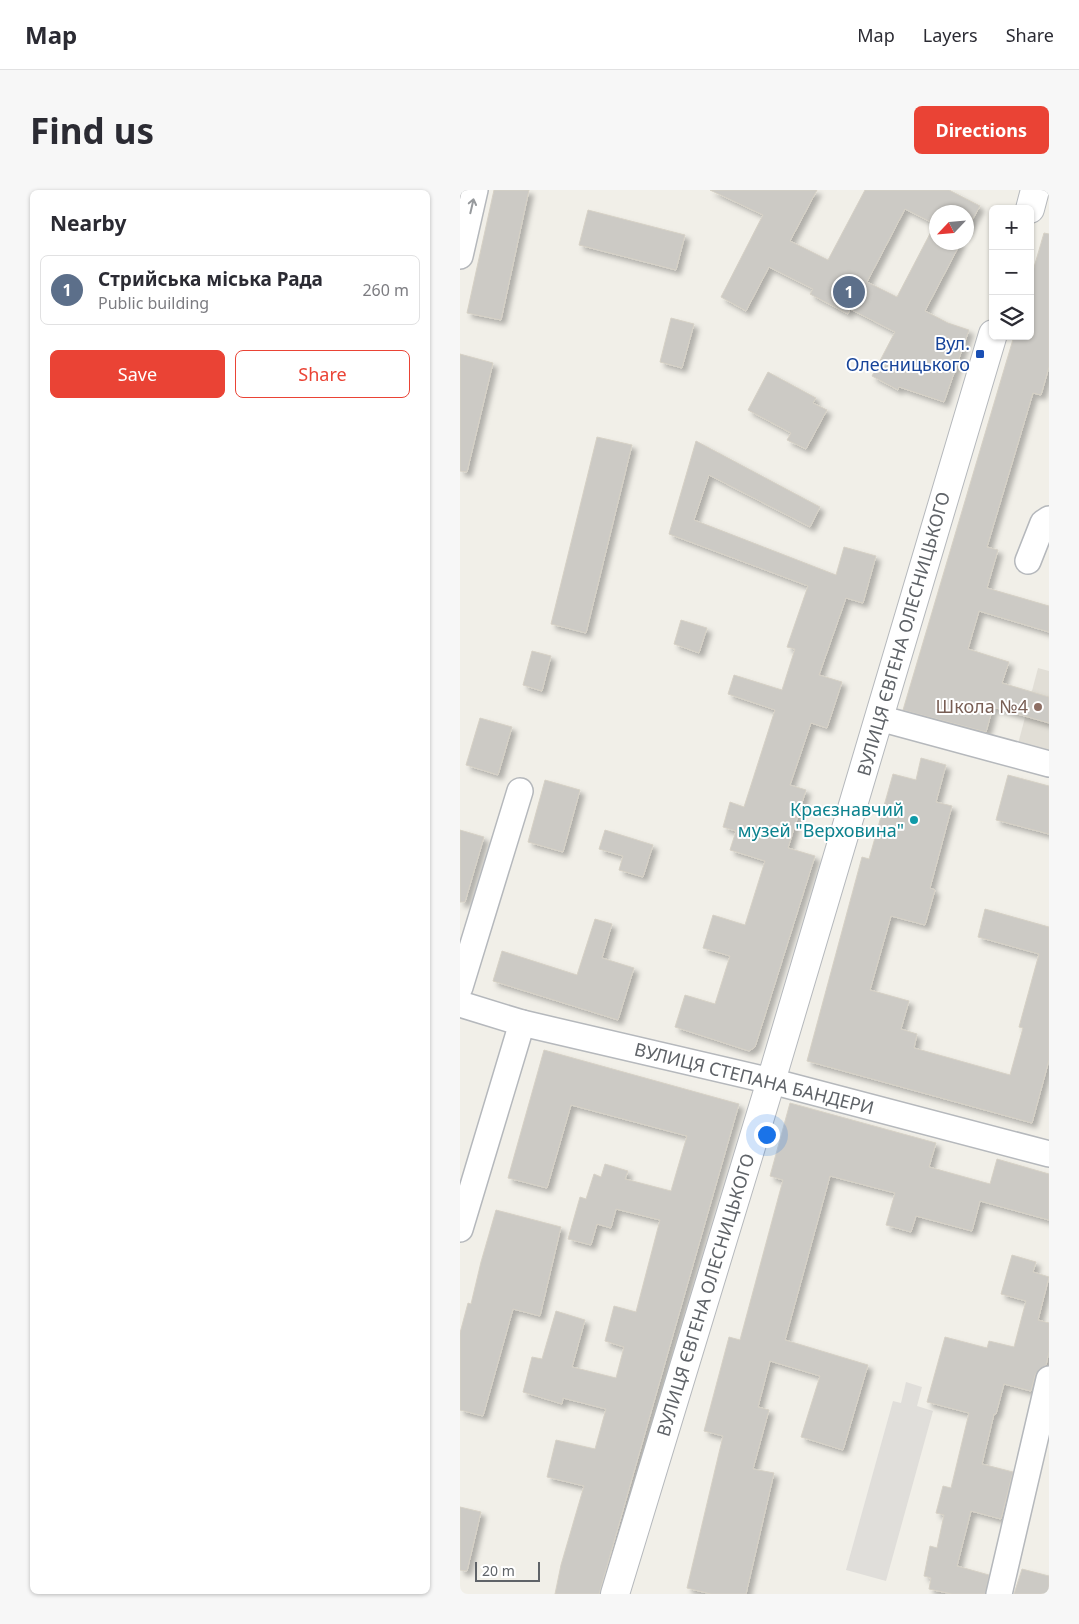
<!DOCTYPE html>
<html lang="en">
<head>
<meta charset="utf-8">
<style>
  :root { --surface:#fff; --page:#f7f7f7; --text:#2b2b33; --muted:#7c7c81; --line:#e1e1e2; --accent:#ea4335 }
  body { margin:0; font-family:"Noto Sans",sans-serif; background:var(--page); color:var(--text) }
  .controls { position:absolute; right:15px; top:15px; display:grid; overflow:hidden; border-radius:8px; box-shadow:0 1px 4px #0004 }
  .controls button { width:45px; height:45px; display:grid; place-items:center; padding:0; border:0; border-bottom:1px solid var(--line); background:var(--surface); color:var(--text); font:25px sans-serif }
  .compass { position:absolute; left:469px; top:15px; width:45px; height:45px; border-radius:50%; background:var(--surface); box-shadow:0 1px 4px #0004; rotate:244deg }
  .scale { position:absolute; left:15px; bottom:12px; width:65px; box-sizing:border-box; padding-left:5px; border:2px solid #5f6368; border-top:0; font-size:14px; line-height:18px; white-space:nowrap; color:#5f6368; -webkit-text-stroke:4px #fff; paint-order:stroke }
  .you { position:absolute; left:306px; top:944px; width:18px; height:18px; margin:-12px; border:4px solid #fff; border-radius:50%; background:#1a73e8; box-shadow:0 0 0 8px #1a73e833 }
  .badge { display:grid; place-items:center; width:32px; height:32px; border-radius:50%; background:var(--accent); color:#fff; font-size:16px; font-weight:700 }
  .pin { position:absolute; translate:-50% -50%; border:2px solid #fff; box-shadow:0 1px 5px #0006 }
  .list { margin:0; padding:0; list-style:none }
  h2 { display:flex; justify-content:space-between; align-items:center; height:65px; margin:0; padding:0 20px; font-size:21px }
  h2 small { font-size:16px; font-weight:400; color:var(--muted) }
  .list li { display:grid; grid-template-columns:32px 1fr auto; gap:15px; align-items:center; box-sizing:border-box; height:70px; margin:0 10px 10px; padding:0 10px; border:1px solid var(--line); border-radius:8px }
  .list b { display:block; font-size:19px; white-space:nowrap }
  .list p { margin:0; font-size:16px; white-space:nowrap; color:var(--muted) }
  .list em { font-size:16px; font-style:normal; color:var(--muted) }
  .actions { display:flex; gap:10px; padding:15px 20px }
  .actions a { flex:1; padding:11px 0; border:1px solid var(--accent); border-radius:8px; text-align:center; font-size:18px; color:var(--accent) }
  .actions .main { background:var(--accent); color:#fff }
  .icon { flex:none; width:28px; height:28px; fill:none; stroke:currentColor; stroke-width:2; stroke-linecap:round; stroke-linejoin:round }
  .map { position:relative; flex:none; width:589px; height:1404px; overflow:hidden; border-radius:8px }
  header { display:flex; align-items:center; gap:30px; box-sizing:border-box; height:70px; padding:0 25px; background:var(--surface); border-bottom:1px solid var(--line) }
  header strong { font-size:24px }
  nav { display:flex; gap:28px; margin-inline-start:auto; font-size:18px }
  .intro { display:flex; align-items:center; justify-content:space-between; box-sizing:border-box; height:120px; padding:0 30px }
  h1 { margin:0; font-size:35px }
  .button { padding:12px 22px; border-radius:8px; background:var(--accent); color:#fff; font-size:18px; font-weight:700 }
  main { display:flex; gap:30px; padding:0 30px }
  aside { flex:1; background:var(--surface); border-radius:8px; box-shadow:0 1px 4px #0004 }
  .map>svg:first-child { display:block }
</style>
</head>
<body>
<header>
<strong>Map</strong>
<nav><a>Map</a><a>Layers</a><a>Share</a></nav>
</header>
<div class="intro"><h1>Find us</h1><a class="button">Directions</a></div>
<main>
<aside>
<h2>Nearby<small></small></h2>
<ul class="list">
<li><span class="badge" style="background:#5c6f8a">1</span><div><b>Стрийська міська Рада</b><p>Public building</p></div><em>260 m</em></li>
</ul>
<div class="actions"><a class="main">Save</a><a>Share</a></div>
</aside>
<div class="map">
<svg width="589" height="1404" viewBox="0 0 589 1404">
  <defs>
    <filter id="shadow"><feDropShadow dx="4.5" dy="4.5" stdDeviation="2.5" flood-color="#0004"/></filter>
  </defs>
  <rect width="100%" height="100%" fill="#f1efe8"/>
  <path fill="#e0deda" d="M 446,1192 L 462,1197 L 457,1216 L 473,1221 L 426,1391 L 386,1380 L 433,1211 L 441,1213 Z"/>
  <path fill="#e1ded6" d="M 578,478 L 589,481 L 589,562 L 558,554 Z"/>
  <g fill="#cccac5" stroke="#d6d1c6" fill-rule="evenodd" filter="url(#shadow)">
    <path d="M 34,0 L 69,0 L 41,130 L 7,123 Z"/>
    <path d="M 250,0 L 357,0 L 330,51 L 368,70 L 405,0 L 489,0 L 520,16 L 506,41 L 506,22 L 476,22 L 476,52 L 501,52 L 465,121 L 488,133 L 509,140 L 484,212 L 439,197 L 438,200 L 412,186 L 435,142 L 390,119 L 388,124 L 350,104 L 353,99 L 309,77 L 286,121 L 261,107 L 303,25 ZM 445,19 L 475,34 L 437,107 L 407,92 Z"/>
    <path d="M 128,20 L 225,45 L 216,80 L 119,55 Z"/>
    <path d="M 584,43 L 589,44 L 589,177 L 581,205 L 573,203 L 527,357 L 538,360 L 527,398 L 589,416 L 589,442 L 519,421 L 508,459 L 549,472 L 542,493 L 589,507 L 589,533 L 533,517 L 526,542 L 443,520 L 554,146 L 570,146 L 570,91 Z"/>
    <path d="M 211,128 L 234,134 L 222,178 L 200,172 Z"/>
    <path d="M 0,164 L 33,173 L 7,282 L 0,281 Z"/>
    <path d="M 308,182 L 356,208 L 353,213 L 367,220 L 346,259 L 327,250 L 331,243 L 288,220 Z"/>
    <path d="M 137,247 L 172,255 L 126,443 L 91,434 Z"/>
    <path d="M 236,251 L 360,317 L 350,337 L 249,285 L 234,330 L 376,385 L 384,357 L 416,366 L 403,413 L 386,408 L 359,485 L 382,492 L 367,538 L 351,533 L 330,595 L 346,600 L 328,658 L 355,666 L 295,857 L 289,861 L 215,837 L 225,805 L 255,814 L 270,766 L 243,758 L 253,725 L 285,735 L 305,671 L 270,660 L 276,641 L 263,637 L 270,612 L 284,617 L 315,520 L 268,504 L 274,485 L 322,500 L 335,459 L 327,457 L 348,396 L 209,344 Z"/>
    <path d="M 221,430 L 247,438 L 239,463 L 214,454 Z"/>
    <path d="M 72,461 L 91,466 L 82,501 L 63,495 Z"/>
    <path d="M 20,528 L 52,537 L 38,585 L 6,575 Z"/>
    <path d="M 461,568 L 486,575 L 476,612 L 492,616 L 470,698 L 475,700 L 465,735 L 431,726 L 410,800 L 449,811 L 441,839 L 457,844 L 454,858 L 550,885 L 563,838 L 559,837 L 579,764 L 518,747 L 525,719 L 589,737 L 589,870 L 572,933 L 347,871 L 402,667 L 409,669 L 433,584 L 456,590 Z"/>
    <path d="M 548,585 L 589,596 L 589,644 L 536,630 Z"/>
    <path d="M 85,590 L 120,600 L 103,662 L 68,652 Z"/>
    <path d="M 0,640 L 24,647 L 5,712 L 0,712 Z"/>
    <path d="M 145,640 L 193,655 L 183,687 L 159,680 L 163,666 L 139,659 Z"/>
    <path d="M 135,729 L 152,734 L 142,768 L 174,778 L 158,830 L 33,791 L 42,761 L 117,785 Z"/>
    <path d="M 84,860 L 279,914 L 139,1404 L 95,1404 L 101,1375 L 124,1296 L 87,1287 L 96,1250 L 135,1259 L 146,1219 L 103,1208 L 102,1214 L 63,1202 L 72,1167 L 82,1169 L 96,1121 L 125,1130 L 112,1177 L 156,1188 L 164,1157 L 145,1151 L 154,1116 L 176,1122 L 200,1030 L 156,1019 L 151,1038 L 137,1034 L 131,1055 L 108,1049 L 120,1007 L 126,1009 L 134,984 L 141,987 L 145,974 L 168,981 L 165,989 L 211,1001 L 227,946 L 111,915 L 87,998 L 48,988 Z"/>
    <path d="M 330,913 L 476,953 L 469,977 L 530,994 L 537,969 L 589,984 L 589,1030 L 520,1011 L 512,1041 L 456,1026 L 451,1042 L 426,1035 L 435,1003 L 370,986 L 325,1150 L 408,1175 L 383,1260 L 341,1247 L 360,1186 L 310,1171 L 298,1217 L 309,1220 L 293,1279 L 314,1283 L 286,1404 L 251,1404 L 227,1398 L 263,1246 L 244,1241 L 269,1147 L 280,1150 L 323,990 L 310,986 Z"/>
    <path d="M 36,1020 L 101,1037 L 80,1126 L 53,1119 L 23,1226 L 0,1220 L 0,1143 L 8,1113 L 11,1114 L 21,1072 Z"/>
    <path d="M 552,1065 L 576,1072 L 573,1082 L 589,1087 L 578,1130 L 589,1133 L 589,1162 L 586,1175 L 579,1179 L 575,1185 L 571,1201 L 544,1194 L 536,1224 L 534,1224 L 522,1274 L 553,1282 L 551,1289 L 541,1329 L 511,1321 L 497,1376 L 529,1385 L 525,1404 L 492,1404 L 469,1399 L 471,1388 L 464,1386 L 470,1356 L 477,1358 L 484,1325 L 476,1323 L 483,1296 L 491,1298 L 509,1223 L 467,1212 L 485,1147 L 527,1158 L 529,1151 L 554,1157 L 566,1111 L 541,1104 Z"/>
    <path d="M 0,1317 L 21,1322 L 7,1381 L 0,1380 Z"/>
    <path d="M 562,1379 L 589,1386 L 589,1404 L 554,1404 Z"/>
  </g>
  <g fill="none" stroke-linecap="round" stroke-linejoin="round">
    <defs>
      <g id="minor">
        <path d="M 0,66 L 15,0"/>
        <path d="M 568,371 L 583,333 L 589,329"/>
        <path d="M 419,528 L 589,574"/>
        <path d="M 0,797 L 60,601"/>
        <path d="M 0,814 L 62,833 L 311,891 L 589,964"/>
        <path d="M 0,1039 L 62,833"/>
        <path d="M 539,1404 L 589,1189"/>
      </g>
      <g id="tertiary">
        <path d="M 570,19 L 575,0"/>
        <path d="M 155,1404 L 311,891 L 533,144"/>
      </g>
    </defs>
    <use href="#minor" stroke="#b5b8bc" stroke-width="28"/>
    <use href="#tertiary" stroke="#b5b8bc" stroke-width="30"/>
    <use href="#minor" stroke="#fff" stroke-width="25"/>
    <use href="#tertiary" stroke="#fff" stroke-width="28"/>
  </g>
  <defs><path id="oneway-shaft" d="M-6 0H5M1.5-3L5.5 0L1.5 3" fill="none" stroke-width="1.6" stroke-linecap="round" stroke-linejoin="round" transform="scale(1.25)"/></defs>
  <use stroke="#979a9d" href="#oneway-shaft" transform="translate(12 16) rotate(-77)"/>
  <rect fill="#1a4fb4" stroke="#fff" stroke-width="2" x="515" y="159" width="10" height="10" rx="2.5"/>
  <circle fill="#8d6e63" stroke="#fff" stroke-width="2" cx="578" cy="517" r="5"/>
  <circle fill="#0f9aa8" stroke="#fff" stroke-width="2" cx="454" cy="630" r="5"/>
  <g text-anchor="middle" stroke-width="4" stroke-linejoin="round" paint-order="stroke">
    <g font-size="18" fill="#164399" stroke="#fff" text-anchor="end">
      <text x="510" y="160">Вул.<tspan x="510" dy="21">Олесницького</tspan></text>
    </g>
    <g font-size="18" fill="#5f6368" stroke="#fff">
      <text transform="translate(444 444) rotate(-74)" y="6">ВУЛИЦЯ ЄВГЕНА ОЛЕСНИЦЬКОГО</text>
      <text transform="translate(294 889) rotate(14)" y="6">ВУЛИЦЯ СТЕПАНА БАНДЕРИ</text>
      <text transform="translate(246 1105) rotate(-73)" y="6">ВУЛИЦЯ ЄВГЕНА ОЛЕСНИЦЬКОГО</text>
    </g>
    <g font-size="18" fill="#785e54" stroke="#fff" text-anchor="end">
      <text x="568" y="523">Школа №4</text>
    </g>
    <g font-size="18" fill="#0d838f" stroke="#fff" text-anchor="end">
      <text x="444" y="626">Краєзнавчий<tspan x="444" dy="21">музей "Верховина"</tspan></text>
    </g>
  </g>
</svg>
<div class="controls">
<button>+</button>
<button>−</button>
<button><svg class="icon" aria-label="layers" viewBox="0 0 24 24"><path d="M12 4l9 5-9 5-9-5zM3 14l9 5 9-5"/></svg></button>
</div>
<svg class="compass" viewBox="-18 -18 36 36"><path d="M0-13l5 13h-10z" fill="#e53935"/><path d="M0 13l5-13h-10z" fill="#7c7c81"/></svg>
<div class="scale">20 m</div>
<div class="you"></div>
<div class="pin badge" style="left:389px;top:102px;background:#5c6f8a">1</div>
</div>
</main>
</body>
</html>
